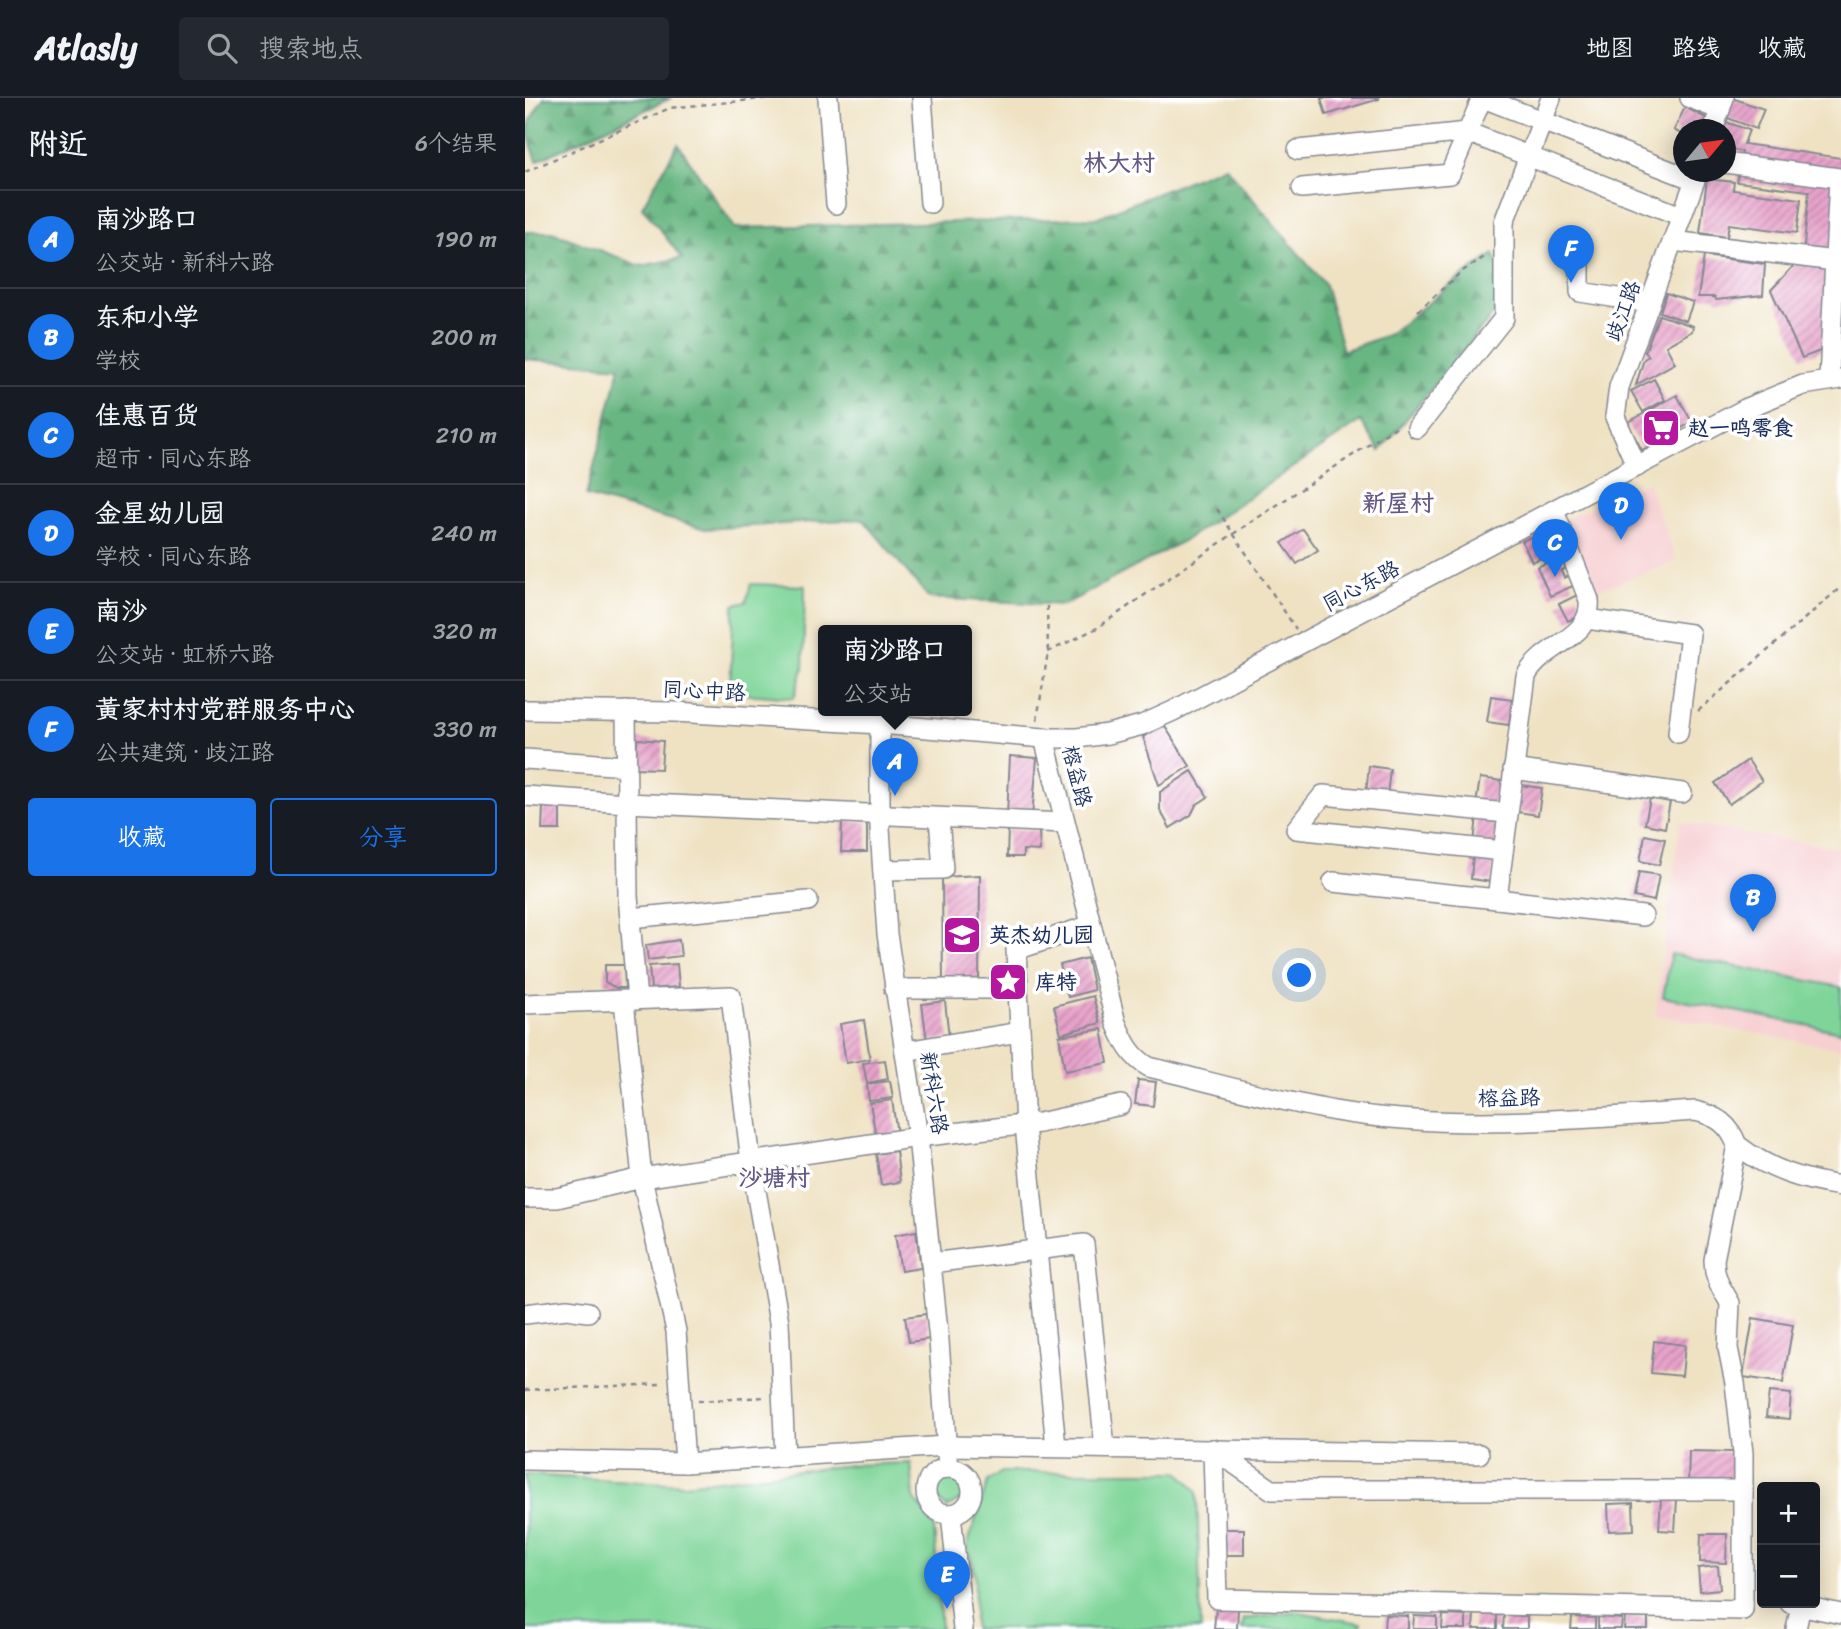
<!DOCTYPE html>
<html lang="zh">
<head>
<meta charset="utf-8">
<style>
  :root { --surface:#171b24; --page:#242831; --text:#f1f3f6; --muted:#9ea1a6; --line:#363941; --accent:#1a73e8 }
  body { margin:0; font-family:Sriracha,"LXGW WenKai TC",sans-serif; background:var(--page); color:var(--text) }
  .controls { position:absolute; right:21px; bottom:21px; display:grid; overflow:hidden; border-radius:7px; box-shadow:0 4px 18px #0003 }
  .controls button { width:63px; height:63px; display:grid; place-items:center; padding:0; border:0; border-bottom:2px solid var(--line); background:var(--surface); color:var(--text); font:35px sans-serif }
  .compass { position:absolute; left:1148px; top:21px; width:63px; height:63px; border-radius:50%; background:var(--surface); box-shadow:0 4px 18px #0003; rotate:61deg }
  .you { position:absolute; left:775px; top:878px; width:24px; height:24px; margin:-18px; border:5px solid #fff; border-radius:50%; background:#1a73e8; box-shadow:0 0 0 10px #1a73e833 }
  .badge { display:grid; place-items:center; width:46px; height:46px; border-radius:50%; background:var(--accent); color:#fff; font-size:23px; font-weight:700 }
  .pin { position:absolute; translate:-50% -58px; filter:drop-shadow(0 2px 4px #0008) }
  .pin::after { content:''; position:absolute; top:37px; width:24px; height:21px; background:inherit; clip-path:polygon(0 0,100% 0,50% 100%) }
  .popup { position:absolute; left:293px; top:527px; width:154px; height:91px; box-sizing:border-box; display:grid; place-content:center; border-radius:7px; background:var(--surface); filter:drop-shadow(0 2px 5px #0005); font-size:23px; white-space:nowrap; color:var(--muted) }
  .popup b { font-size:26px; color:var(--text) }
  .popup::after { content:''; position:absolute; left:50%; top:100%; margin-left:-14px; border:14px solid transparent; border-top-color:var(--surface) }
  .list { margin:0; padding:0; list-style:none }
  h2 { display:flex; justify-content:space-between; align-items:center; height:91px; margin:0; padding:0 28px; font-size:30px }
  h2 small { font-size:23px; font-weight:400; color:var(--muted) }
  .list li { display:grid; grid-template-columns:46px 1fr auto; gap:21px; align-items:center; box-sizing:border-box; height:98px; padding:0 28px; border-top:2px solid var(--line) }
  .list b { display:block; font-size:26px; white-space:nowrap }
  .list p { margin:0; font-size:23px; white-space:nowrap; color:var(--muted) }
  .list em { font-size:23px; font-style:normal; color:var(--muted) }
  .actions { display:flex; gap:14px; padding:21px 28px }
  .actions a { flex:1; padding:16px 0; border:2px solid var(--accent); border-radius:7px; text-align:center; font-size:24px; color:var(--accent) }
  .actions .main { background:var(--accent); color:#fff }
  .icon { flex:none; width:38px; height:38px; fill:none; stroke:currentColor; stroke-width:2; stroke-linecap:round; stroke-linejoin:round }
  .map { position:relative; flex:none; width:1316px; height:1531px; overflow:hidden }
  header { display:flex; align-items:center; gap:42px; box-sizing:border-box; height:98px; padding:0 35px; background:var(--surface); border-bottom:2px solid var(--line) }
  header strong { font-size:33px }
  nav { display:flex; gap:38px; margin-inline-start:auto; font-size:24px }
  .search { width:490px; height:63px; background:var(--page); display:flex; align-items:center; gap:18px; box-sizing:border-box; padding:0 24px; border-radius:7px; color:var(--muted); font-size:26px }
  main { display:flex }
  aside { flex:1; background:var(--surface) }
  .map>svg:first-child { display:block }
</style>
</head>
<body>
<header>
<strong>Atlasly</strong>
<div class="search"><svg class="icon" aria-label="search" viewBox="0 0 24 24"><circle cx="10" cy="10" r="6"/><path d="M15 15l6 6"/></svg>搜索地点</div>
<nav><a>地图</a><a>路线</a><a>收藏</a></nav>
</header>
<main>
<aside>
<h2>附近<small>6个结果</small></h2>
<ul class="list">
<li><span class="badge">A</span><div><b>南沙路口</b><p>公交站 · 新科六路</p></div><em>190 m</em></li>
<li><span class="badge">B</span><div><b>东和小学</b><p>学校</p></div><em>200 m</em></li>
<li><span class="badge">C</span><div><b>佳惠百货</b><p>超市 · 同心东路</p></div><em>210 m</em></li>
<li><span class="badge">D</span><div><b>金星幼儿园</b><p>学校 · 同心东路</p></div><em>240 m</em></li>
<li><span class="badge">E</span><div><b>南沙</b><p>公交站 · 虹桥六路</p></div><em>320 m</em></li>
<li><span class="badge">F</span><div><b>黄家村村党群服务中心</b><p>公共建筑 · 歧江路</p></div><em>330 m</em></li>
</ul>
<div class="actions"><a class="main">收藏</a><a>分享</a></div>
</aside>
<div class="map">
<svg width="1316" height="1531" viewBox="0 0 1316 1531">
  <defs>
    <pattern id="forest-firs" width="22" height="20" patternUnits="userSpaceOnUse" patternTransform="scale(1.75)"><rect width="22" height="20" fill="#67b681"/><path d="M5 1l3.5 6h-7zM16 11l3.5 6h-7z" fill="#54946d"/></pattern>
    <pattern id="building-hatch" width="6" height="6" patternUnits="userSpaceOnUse" patternTransform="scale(1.75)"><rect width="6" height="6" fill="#e8a2ca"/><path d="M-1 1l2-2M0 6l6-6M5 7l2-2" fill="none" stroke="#bb84a7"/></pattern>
  </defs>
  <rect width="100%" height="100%" fill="#fff"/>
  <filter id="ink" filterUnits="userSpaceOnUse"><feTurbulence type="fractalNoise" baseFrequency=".0143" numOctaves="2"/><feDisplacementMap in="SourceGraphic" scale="14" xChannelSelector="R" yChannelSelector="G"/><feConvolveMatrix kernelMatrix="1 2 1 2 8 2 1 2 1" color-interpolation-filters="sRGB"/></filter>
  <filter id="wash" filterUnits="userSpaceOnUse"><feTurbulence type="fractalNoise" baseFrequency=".00686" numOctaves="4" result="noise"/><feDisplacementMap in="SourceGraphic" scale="28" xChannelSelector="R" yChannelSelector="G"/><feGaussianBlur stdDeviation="1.57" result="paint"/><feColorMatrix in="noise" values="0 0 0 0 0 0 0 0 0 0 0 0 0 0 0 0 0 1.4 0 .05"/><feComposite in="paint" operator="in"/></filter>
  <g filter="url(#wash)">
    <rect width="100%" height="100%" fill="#efe2c3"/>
    <g fill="#f7cfd1">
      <path d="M 1122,384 L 1152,463 L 1068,494 L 1039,422 Z"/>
      <path d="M 1155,724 L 1316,751 L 1316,951 L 1130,917 Z"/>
    </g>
    <g fill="#7fd599" stroke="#4d827c" stroke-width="2">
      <path d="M 226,486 L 280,488 L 278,571 L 269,600 L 220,596 L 205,588 L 209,507 L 221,504 Z"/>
      <path d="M 1146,856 L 1316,889 L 1316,934 L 1138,899 Z"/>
      <path d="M 386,1365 L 389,1400 L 409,1429 L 416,1531 L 0,1531 L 0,1377 L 159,1386 L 326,1367 Z"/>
      <path d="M 477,1374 L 654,1374 L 672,1393 L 676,1531 L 449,1531 L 450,1476 L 442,1448 L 463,1383 Z"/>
      <path d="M 424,1379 L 432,1382 L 438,1394 L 435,1402 L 422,1410 L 411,1400 L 409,1390 L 414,1382 Z"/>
      <path d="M 774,1514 L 836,1525 L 835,1531 L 717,1531 L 719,1521 Z"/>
    </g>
    <g fill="url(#forest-firs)" stroke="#417270" stroke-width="2">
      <path d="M 19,0 L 146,0 L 12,63 C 0,31 0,28 19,0 Z"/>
      <path d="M 153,46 L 210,130 L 571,120 L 700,68 L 800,187 L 818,253 L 865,236 L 926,186 L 969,156 L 985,196 L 855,353 L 836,323 L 662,441 L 539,507 L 404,500 L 338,421 L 180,431 L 61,398 L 95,269 L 0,261 L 0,134 L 27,134 L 116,168 L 157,160 L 117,109 Z"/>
    </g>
    <g id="blocks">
      <g fill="url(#building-hatch)">
        <path d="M 796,0 L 854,0 L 854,1 L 801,17 Z"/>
        <path d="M 1207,0 L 1239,11 L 1231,31 L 1200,19 Z"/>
        <path d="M 1160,9 L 1181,20 L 1175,32 L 1158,32 L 1158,37 L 1149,32 Z"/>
        <path d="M 1198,23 L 1224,32 L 1219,46 L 1316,60 L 1316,245 L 1277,260 L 1246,192 L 1278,158 L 1284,93 L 1212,84 L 1217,54 L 1200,49 L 1200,32 L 1195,32 Z"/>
        <path d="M 1182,81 L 1209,84 L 1208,92 L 1276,101 L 1272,135 L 1204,126 L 1202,139 L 1175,135 Z"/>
        <path d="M 1179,158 L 1240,166 L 1238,197 L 1191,202 L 1190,199 L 1173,199 Z"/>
        <path d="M 1141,195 L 1168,204 L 1161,223 L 1135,214 Z"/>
        <path d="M 1134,217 L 1168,228 L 1167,233 L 1141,248 L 1150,265 L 1111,287 L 1119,261 L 1124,258 L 1120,254 Z"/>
        <path d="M 1129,281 L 1140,302 L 1118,314 L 1106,293 Z"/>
        <path d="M 1152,297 L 1167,324 L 1117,352 L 1102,325 Z"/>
        <path d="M 778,431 L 793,452 L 772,466 L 757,445 Z"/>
        <path d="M 1022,432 L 1032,453 L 1007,464 L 997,443 Z"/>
        <path d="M 1035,459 L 1041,470 L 1036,473 L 1039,480 L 1044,478 L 1048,488 L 1025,498 L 1012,469 Z"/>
        <path d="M 1052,497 L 1060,515 L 1043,523 L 1034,506 Z"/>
        <path d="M 966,598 L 987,601 L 984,627 L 962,624 Z"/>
        <path d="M 639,627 L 665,668 L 634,687 L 618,639 Z"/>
        <path d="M 112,641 L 138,643 L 136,671 L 110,670 Z"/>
        <path d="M 485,658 L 512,660 L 507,719 L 482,717 Z"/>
        <path d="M 1223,662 L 1237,683 L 1204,706 L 1190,685 Z"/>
        <path d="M 844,668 L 865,671 L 862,698 L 841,695 Z"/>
        <path d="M 667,673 L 683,699 L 671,707 L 666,717 L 645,730 L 635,712 L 635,694 Z"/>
        <path d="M 955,680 L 978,683 L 975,710 L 951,707 Z"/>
        <path d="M 995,687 L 1017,690 L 1013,717 L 992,714 Z"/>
        <path d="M 1125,700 L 1145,704 L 1140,730 L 1120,726 Z"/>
        <path d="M 18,708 L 35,708 L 35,732 L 17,732 Z"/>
        <path d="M 952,718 L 973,720 L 971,747 L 949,745 Z"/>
        <path d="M 317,723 L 342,724 L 342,754 L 316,754 Z"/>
        <path d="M 483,731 L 514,732 L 515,753 L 498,752 L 498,759 L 482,759 Z"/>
        <path d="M 1120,737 L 1140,741 L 1134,767 L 1115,763 Z"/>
        <path d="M 948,755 L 970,757 L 967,784 L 946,781 Z"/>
        <path d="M 1114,774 L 1134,777 L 1129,803 L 1109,799 Z"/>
        <path d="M 455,777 L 454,888 L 418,888 L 417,779 Z"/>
        <path d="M 154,842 L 156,858 L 123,862 L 121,847 Z"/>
        <path d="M 562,860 L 569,892 L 543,899 L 535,867 Z"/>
        <path d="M 152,866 L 154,889 L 126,891 L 124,868 Z"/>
        <path d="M 80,867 L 99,867 L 100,890 L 91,890 L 80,884 Z"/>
        <path d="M 568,898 L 575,925 L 536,936 L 529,908 Z"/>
        <path d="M 420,903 L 424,940 L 402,943 L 397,906 Z"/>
        <path d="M 339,922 L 345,961 L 321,965 L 315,926 Z"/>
        <path d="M 577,931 L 583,965 L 540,973 L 534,938 Z"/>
        <path d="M 360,962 L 363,981 L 342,985 L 338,965 Z"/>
        <path d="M 613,982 L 631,984 L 628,1008 L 610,1006 Z"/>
        <path d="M 365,983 L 368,1000 L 344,1003 L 342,986 Z"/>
        <path d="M 367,1002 L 372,1036 L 351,1039 L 345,1005 Z"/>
        <path d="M 371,1053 L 375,1084 L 356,1087 L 351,1056 Z"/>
        <path d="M 391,1133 L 396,1170 L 376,1173 L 370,1137 Z"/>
        <path d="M 401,1216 L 405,1241 L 384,1244 L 380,1219 Z"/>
        <path d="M 1228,1220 L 1268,1227 L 1258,1285 L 1218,1279 Z"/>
        <path d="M 1129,1243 L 1160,1247 L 1157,1278 L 1126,1275 Z"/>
        <path d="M 1244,1294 L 1266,1296 L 1264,1321 L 1241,1319 Z"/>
        <path d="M 1164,1353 L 1208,1354 L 1208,1389 L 1163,1388 Z"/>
        <path d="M 1136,1400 L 1152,1401 L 1150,1433 L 1134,1432 Z"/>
        <path d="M 1108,1405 L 1109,1432 L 1084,1433 L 1083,1406 Z"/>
        <rect x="696" y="1431" width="23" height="26"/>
        <path d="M 1176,1436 L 1202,1436 L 1201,1465 L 1175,1464 Z"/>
        <path d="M 1193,1468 L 1195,1491 L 1175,1493 L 1173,1470 Z"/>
        <path d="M 691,1509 L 713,1511 L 712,1531 L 689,1531 Z"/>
        <path d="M 949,1516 L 972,1517 L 972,1531 L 948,1531 Z"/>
        <path d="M 860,1517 L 883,1518 L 883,1531 L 859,1531 Z"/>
        <path d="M 918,1517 L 941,1518 L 941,1531 L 917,1531 Z"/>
        <path d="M 979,1517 L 1002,1518 L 1002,1531 L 978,1531 Z"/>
        <path d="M 889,1518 L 912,1519 L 912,1531 L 888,1531 Z"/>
        <path d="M 1047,1519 L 1070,1520 L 1070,1531 L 1046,1531 Z"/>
        <path d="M 1073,1519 L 1097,1521 L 1096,1531 L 1073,1531 Z"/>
        <path d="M 1100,1519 L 1123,1520 L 1123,1531 L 1099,1531 Z"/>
      </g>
    </g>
  </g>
  <g filter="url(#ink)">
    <use href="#blocks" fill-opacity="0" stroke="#858890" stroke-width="2"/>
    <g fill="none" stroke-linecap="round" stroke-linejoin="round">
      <defs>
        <g id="minor">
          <path d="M 303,0 L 311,106"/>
          <path d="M 397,0 L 405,105"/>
          <path d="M 958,0 L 1169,82"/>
          <path d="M 1165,0 L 1195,12"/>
          <path d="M 1188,32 L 1199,0"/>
          <path d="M 773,52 L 942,34 L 1156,118"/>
          <path d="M 1200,65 L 1314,80 L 1304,282"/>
          <path d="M 777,90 L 925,76 L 957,0"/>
          <path d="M 1148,143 L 1310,163"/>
          <path d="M 1055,158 L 1055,194 L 1125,205"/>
          <path d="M 892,330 L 979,220 L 979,124 L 1026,0"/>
          <path d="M 1112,369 L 1090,319 L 1094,289 L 1173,74"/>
          <path d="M 1062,521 L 1165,536 L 1153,635"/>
          <path d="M 0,612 L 150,614 L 355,626 L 519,640 L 552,640 L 583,636 L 617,627 L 648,613 L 1224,309 L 1278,287 L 1316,281"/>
          <path d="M 101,613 L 103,798 L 112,902"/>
          <path d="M 355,626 L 355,731 L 362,836 L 393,1039 L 414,1243 L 423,1370"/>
          <path d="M 519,640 L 591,925 C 599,944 606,959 624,969 C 686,984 748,1002 810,1013 C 927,1033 1052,1021 1170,1013 C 1192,1018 1204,1026 1212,1047 L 1189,1162 L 1190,1174 L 1194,1186 L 1205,1205 L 1203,1250 L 1210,1285 L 1218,1355 L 1218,1512 L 692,1501 L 688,1351"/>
          <path d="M 0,661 L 102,668"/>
          <path d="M 988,671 L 1157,695"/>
          <path d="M 0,698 L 102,705 L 540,725"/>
          <path d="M 978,753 L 771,731 L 798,697 L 982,715"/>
          <path d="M 358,772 L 418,771 L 414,720"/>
          <path d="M 808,784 L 972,801 L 1001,578 C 1019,545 1068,541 1064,502 L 1029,413"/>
          <path d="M 972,801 L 1118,818"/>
          <path d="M 105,820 L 283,803"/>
          <path d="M 369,891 L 492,891"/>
          <path d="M 99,903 L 117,1080 L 151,1233 L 160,1365"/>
          <path d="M 0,906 L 206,898 L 226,1064 L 254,1224 L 260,1359"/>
          <path d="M 380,953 L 495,934"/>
          <path d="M 1212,1047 C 1244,1072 1277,1082 1316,1088"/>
          <path d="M 0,1100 L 32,1100 L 117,1080 L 393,1039 L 514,1025 L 596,1007"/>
          <path d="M 406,1165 L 559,1146 L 580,1350"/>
          <path d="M 0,1216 L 42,1211 L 63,1214"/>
          <path d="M 531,1349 L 500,1027 L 491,852 L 566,827"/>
          <path d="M 688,1351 L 747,1392 L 1218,1392"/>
          <path d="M 0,1362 L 160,1365 L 421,1348 L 954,1356"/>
          <circle cx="424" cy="1393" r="23"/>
          <path d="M 426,1416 L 438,1531"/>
          <path d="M 1265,1505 L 1316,1516"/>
          <path d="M 1271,1531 L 1276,1507"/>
        </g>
      </defs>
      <use href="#minor" stroke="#858890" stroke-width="22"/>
      <g stroke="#858890" stroke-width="2.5" stroke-dasharray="5 5" stroke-linecap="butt">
        <path d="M 0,74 L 145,10 L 245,0"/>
        <path d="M 893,213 L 936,174 L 961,158"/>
        <path d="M 692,411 L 771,531"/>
        <path d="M 523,554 L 572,530 L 708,436 L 875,326"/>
        <path d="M 1173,613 L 1316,489"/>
        <path d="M 512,622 L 523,554 L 522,508"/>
        <path d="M 0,1292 L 137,1286"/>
        <path d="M 173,1303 L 240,1299"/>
      </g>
      <use href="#minor" stroke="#fff" stroke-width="19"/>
    </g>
  </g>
  <defs>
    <symbol id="supermarket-square" viewBox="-11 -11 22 22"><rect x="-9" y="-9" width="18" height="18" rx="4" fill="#b5179e" stroke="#fff"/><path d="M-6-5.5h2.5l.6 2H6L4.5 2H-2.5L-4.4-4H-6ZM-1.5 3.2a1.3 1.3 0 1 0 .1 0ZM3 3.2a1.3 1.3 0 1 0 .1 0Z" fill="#fff"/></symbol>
    <symbol id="school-square" viewBox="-11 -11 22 22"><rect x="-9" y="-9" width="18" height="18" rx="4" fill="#b5179e" stroke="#fff"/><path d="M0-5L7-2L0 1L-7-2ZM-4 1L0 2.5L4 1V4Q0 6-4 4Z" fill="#fff"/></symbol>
    <symbol id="sight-square" viewBox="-11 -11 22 22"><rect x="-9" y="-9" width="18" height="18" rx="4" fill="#b5179e" stroke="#fff"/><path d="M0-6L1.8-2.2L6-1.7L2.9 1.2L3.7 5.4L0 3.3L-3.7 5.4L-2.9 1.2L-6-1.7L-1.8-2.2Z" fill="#fff"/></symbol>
  </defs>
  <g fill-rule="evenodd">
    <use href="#supermarket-square" x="1114" y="308" width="44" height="44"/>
    <use href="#school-square" x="415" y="815" width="44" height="44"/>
    <use href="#sight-square" x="461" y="862" width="44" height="44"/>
  </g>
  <g text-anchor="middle" stroke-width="7" stroke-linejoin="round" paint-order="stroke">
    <g font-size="21" fill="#1b2f5e" stroke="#fff">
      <text transform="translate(1098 213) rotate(-70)" y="7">歧江路</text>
      <text transform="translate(836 488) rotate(-28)" y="7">同心东路</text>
      <text transform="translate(179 593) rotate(3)" y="7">同心中路</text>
      <text transform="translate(552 678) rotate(76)" y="7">榕益路</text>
      <text transform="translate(409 995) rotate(81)" y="7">新科六路</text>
      <text transform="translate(984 1000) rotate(-1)" y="7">榕益路</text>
    </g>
    <g font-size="21" font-weight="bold" fill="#1b2f5e" stroke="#fff" text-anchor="start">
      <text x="1163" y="337">赵一鸣零食</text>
      <text x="464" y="844">英杰幼儿园</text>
      <text x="510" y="891">库特</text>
    </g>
    <g font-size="24" font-weight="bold" fill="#635784" stroke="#fff">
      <text x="594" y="73">林大村</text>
      <text x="873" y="413">新屋村</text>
      <text x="249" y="1088">沙塘村</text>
    </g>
  </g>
</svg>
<div class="controls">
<button>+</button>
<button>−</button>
</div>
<svg class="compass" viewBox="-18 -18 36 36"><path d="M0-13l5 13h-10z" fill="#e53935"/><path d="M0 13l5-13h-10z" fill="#9ea1a6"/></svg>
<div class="you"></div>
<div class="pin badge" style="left:370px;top:698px">A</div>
<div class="popup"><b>南沙路口</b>公交站</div>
<div class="pin badge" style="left:1228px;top:834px">B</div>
<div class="pin badge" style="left:1030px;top:479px">C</div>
<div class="pin badge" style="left:1096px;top:442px">D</div>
<div class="pin badge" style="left:422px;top:1511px">E</div>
<div class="pin badge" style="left:1046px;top:185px">F</div>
</div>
</main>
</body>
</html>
